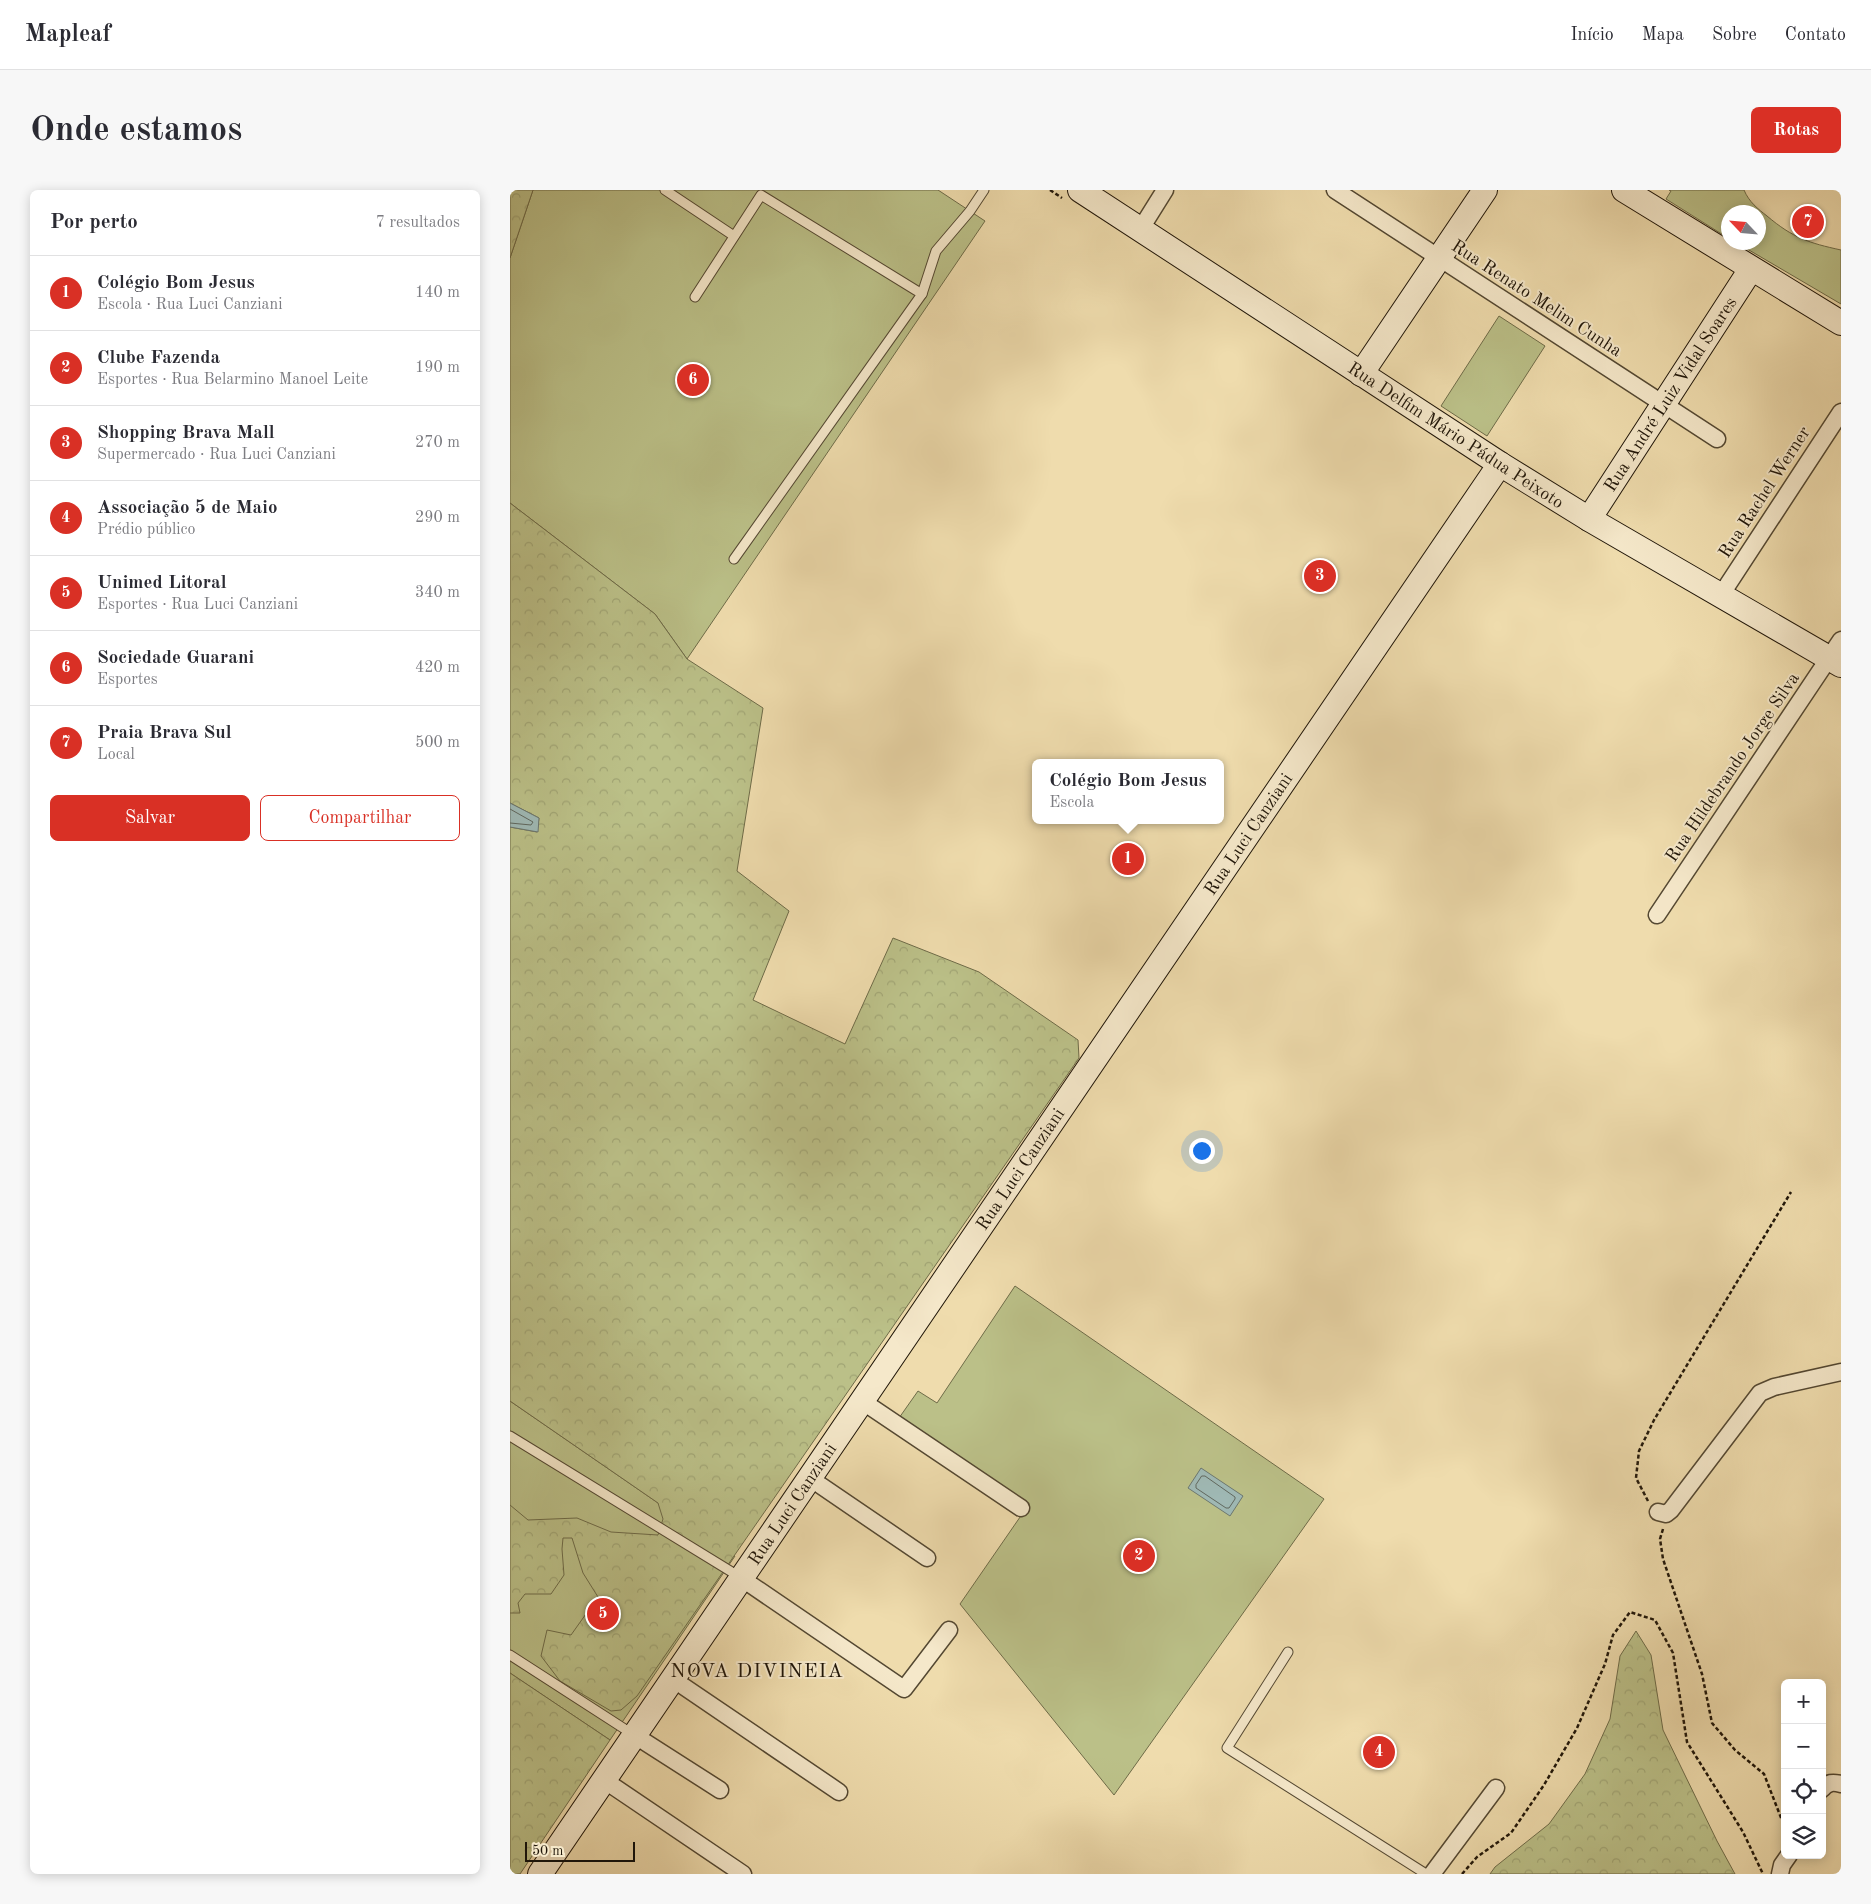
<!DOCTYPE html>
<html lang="pt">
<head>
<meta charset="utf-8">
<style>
  :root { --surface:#fff; --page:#f7f7f7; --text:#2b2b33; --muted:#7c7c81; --line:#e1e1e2; --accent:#d93025 }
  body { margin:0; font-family:"Old Standard TT",serif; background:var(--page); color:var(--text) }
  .controls { position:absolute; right:15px; bottom:15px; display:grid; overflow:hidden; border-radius:8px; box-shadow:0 2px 12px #0003 }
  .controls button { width:45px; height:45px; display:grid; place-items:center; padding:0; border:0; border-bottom:1px solid var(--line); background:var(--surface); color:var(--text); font:25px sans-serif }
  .compass { position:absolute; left:1211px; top:15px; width:45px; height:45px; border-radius:50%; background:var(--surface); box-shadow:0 2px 12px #0003; rotate:296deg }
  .scale { position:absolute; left:15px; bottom:12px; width:110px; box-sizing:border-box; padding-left:5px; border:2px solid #201609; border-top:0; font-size:14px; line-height:18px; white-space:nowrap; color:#201609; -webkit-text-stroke:4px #f5e8ca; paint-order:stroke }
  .you { position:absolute; left:691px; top:960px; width:18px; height:18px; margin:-12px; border:4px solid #fff; border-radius:50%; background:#1a73e8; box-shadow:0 0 0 8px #1a73e833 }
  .badge { display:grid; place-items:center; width:32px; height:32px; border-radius:50%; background:var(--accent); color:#fff; font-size:16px; font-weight:700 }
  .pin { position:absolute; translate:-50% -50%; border:2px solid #fff; box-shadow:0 1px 5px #0006 }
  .popup { position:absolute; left:522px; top:569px; width:192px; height:65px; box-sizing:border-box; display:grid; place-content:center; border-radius:8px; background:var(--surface); filter:drop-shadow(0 1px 4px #0005); font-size:16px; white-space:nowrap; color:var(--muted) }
  .popup b { font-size:19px; color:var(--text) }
  .popup::after { content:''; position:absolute; left:50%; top:100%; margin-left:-10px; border:10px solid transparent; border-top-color:var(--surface) }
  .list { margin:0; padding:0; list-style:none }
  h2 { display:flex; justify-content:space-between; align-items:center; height:65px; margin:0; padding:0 20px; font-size:21px }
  h2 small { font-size:16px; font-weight:400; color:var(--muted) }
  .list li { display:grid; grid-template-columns:32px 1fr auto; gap:15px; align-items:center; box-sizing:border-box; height:75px; padding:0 20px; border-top:1px solid var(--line) }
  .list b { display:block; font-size:19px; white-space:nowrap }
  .list p { margin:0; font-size:16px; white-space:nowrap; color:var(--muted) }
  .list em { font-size:16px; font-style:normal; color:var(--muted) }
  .actions { display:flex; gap:10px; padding:15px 20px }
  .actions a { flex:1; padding:11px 0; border:1px solid var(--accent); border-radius:8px; text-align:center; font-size:18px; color:var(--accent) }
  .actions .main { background:var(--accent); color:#fff }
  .icon { flex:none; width:28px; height:28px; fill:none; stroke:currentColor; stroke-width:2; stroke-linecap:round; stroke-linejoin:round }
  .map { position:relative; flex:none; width:1331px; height:1684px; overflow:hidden; border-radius:8px }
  header { display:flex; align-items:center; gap:30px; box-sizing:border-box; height:70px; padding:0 25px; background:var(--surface); border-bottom:1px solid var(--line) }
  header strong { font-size:24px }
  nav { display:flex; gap:28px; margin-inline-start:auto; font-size:18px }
  .intro { display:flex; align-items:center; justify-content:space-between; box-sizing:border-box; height:120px; padding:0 30px }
  h1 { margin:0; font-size:35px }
  .button { padding:12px 22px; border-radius:8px; background:var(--accent); color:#fff; font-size:18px; font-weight:700 }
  main { display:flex; gap:30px; padding:0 30px }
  aside { flex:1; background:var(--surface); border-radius:8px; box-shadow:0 2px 12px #0003 }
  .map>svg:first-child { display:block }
</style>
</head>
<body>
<header>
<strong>Mapleaf</strong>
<nav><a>Início</a><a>Mapa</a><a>Sobre</a><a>Contato</a></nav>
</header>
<div class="intro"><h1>Onde estamos</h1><a class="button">Rotas</a></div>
<main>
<aside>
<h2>Por perto<small>7 resultados</small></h2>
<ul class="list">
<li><span class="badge">1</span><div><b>Colégio Bom Jesus</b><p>Escola · Rua Luci Canziani</p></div><em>140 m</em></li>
<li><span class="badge">2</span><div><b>Clube Fazenda</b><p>Esportes · Rua Belarmino Manoel Leite</p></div><em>190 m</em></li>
<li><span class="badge">3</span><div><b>Shopping Brava Mall</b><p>Supermercado · Rua Luci Canziani</p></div><em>270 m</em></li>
<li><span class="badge">4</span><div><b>Associação 5 de Maio</b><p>Prédio público</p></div><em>290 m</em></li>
<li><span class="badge">5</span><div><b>Unimed Litoral</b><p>Esportes · Rua Luci Canziani</p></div><em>340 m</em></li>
<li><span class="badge">6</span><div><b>Sociedade Guarani</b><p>Esportes</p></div><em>420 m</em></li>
<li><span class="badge">7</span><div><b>Praia Brava Sul</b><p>Local</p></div><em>500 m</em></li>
</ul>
<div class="actions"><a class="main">Salvar</a><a>Compartilhar</a></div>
</aside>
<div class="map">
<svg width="1331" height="1684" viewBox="0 0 1331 1684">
  <defs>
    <pattern id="forest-crowns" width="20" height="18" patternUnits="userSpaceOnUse" patternTransform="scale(1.25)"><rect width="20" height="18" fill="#bbc088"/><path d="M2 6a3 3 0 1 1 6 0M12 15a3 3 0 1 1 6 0" fill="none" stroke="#a0a474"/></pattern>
  </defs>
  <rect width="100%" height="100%" fill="#efdcad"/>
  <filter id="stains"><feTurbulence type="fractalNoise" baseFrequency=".004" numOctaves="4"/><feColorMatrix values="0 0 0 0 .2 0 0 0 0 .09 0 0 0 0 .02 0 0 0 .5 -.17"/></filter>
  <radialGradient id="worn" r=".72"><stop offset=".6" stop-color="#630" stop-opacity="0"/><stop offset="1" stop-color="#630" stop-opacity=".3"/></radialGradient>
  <g fill="#bbc088" stroke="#6e6b48">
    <path d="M 23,0 L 428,0 L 475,31 L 177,469 L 145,424 L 0,313 L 0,68 Z"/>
    <path d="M 1159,0 L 1234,0 C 1239,12 1248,19 1257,26 C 1283,48 1299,53 1331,60 L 1331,114 L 1227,53 L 1248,52 L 1248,22 L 1218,22 L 1218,48 L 1156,9 L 1161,1 Z"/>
    <path d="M 989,126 L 1035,156 L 977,246 L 931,216 Z"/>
    <path d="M 505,1096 L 814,1309 L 604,1605 L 450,1414 L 517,1317 L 389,1228 L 408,1201 L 427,1213 Z"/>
    <path d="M 0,1211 L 225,1366 L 100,1550 L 0,1483 Z"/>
  </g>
  <g fill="url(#forest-crowns)" stroke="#6e6b48">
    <path d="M 2,0 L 23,0 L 0,68 L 0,3 Z"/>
    <path d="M 0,313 L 145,424 L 177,469 L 253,518 L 227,681 L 279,721 L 243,810 L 335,854 L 383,748 L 469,782 L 568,850 L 569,868 L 127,1506 L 111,1520 L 101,1521 L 50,1491 L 31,1466 L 37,1440 L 61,1445 L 88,1407 L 73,1383 L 62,1348 L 53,1348 L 52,1359 L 54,1385 L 41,1404 L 15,1404 L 8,1413 L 10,1423 L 0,1423 L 0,1315 L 18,1330 L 67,1328 L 101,1342 L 148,1345 L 153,1329 L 148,1313 L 0,1211 L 0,637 L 27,642 L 29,628 L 0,613 Z"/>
    <path d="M 1126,1441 L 1141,1465 L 1153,1540 L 1207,1651 L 1225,1684 L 980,1684 L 985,1677 L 1039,1634 L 1075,1584 L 1100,1529 L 1110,1466 Z"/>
    <path d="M 0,1483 L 100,1550 L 10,1684 L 0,1684 Z"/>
  </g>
  <g fill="#9fb9b5" stroke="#6c7870">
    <path d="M 0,613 L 29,628 L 28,642 L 0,637 Z"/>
    <path d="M 691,1278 L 733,1306 L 720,1326 L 678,1298 Z"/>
  </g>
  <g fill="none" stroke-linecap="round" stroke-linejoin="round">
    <g stroke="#60685f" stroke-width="1">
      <path d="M 0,619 L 23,632 L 21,635 L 0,633"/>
      <path d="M 692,1286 L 695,1286 L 725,1307 L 725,1309 L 719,1318 L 716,1318 L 686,1298 L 686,1295 Z"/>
    </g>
    <defs>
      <g id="lane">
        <path d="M 155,0 L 224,46"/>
        <path d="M 185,107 L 251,5 L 412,104"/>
        <path d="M 224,369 L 412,104 L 426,61 L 460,21 L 474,0"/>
        <path d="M 0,1246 L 230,1387"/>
        <path d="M 778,1462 L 717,1558 L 916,1684"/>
        <path d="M 0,1465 L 124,1545"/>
      </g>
      <g id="street">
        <path d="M 825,0 L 1207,249"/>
        <path d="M 630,40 L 655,0"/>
        <path d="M 1211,405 L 1331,222"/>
        <path d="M 1147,725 L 1331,450"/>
        <path d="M 352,1211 L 511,1318"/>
        <path d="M 310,1295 L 417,1368"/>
        <path d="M 1148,1322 L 1156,1324 L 1161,1320 L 1250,1203 L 1264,1197 L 1331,1182"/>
        <path d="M 231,1388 L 394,1499 L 439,1440"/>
        <path d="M 173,1496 L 329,1602"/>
        <path d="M 124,1545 L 210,1600"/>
        <path d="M 94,1590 L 233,1684"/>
        <path d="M 1312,1599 C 1318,1592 1323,1592 1331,1594"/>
        <path d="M 922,1684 L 986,1598"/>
        <path d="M 1270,1684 L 1272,1675 L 1279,1665"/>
      </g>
      <g id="secondary">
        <path d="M 570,0 L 990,274 L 1079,329 L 1331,475"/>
        <path d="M 1114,0 L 1331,133"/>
        <path d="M 851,184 L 975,0"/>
        <path d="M 1079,329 L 1241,79"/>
        <path d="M 30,1684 L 990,274"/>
      </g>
    </defs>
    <use href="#lane" stroke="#544832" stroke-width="11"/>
    <use href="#street" stroke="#544832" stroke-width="19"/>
    <use href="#secondary" stroke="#201609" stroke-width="26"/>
    <g stroke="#201609" stroke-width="2.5" stroke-dasharray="4 2.5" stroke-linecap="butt">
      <path d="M 540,0 L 552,8"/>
      <path d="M 1138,1311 L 1126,1288 L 1129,1261 L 1144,1230 L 1281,1002"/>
      <path d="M 1153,1339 L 1150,1349 L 1153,1369 L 1192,1484 L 1202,1533 L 1225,1560 L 1254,1584 L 1275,1638"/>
      <path d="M 952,1684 L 967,1667 L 1001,1643 L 1034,1595 L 1067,1538 L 1095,1474 L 1103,1445 L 1120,1422 L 1145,1430 L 1163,1463 L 1177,1552 L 1233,1642 L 1253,1684"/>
    </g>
    <use href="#lane" stroke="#f5e8ca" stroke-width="9"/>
    <use href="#street" stroke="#f5e8ca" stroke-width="16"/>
    <use href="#secondary" stroke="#f5e8ca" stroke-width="24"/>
  </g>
  <g text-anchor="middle" stroke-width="4" stroke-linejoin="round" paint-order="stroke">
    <g font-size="18" fill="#201609" stroke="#f5e8ca">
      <text transform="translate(1027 108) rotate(33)" y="6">Rua Renato Melim Cunha</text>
      <text transform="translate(1160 204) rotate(-57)" y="6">Rua André Luiz Vidal Soares</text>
      <text transform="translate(946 245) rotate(33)" y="6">Rua Delfim Mário Pádua Peixoto</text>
      <text transform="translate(1254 302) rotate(-57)" y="6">Rua Rachel Werner</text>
      <text transform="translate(1222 577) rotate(-56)" y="6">Rua Hildebrando Jorge Silva</text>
      <text transform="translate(738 644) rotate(-56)" y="6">Rua Luci Canziani</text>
      <text transform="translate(510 979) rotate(-56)" y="6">Rua Luci Canziani</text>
      <text transform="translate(282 1314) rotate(-56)" y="6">Rua Luci Canziani</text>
    </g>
    <g font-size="20" letter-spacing="1" fill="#201609" stroke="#f5e8ca">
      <text x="247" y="1487">NOVA DIVINEIA</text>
    </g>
  </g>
  <rect width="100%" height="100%" filter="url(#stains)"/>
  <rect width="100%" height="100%" fill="url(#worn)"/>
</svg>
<div class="controls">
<button>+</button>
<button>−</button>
<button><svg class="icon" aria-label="locate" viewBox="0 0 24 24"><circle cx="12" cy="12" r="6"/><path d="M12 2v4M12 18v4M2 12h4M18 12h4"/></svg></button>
<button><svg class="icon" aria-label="layers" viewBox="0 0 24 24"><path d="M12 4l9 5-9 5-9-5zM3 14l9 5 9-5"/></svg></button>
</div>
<svg class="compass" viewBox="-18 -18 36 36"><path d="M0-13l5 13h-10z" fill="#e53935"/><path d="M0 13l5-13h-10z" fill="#7c7c81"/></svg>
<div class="scale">50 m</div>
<div class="you"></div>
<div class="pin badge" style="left:618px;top:669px">1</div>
<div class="popup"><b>Colégio Bom Jesus</b>Escola</div>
<div class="pin badge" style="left:629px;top:1366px">2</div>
<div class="pin badge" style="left:810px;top:386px">3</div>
<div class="pin badge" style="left:869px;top:1562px">4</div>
<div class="pin badge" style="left:93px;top:1424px">5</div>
<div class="pin badge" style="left:183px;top:190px">6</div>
<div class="pin badge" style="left:1298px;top:32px">7</div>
</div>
</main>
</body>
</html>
